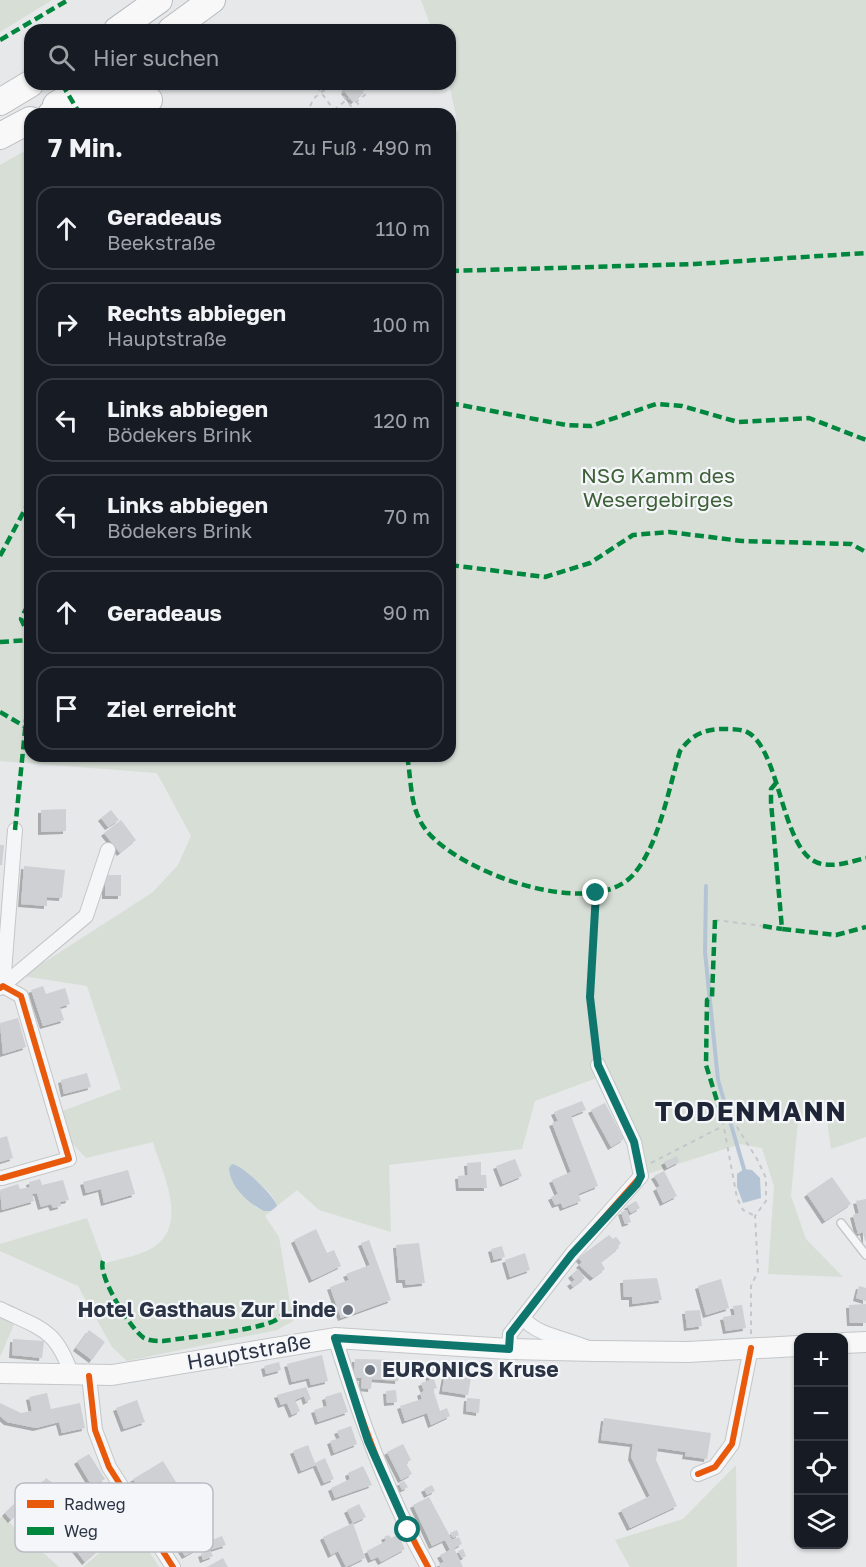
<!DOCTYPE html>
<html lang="de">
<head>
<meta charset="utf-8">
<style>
  :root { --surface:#171b24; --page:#20242c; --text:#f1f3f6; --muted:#9ea1a6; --line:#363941 }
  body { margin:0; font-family:"Golos Text",sans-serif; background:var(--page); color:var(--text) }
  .controls { position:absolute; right:18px; bottom:18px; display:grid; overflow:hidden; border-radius:12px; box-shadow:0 2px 4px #0004 }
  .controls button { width:54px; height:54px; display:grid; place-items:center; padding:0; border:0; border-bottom:2px solid var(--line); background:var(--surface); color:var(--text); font:30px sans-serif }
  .stop { position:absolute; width:18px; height:18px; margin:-14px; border:4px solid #0f766e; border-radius:50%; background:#fff }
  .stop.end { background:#0f766e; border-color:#fff; box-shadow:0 2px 6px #0008 }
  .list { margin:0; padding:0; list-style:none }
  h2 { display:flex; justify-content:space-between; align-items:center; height:78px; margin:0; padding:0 24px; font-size:26px }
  h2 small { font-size:20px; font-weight:400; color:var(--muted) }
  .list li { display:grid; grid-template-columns:39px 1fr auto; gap:18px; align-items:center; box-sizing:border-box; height:84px; margin:0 12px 12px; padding:0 12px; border:2px solid var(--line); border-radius:18px }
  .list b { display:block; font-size:22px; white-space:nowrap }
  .list p { margin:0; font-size:20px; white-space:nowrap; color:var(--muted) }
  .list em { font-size:20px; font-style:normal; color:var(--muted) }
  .icon { flex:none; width:33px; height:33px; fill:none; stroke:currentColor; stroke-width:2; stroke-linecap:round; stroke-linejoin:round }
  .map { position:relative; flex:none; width:866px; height:1567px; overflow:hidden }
  .search { position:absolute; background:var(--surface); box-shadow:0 2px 4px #0004; left:24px; top:24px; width:432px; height:66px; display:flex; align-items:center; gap:15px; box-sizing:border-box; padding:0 21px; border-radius:18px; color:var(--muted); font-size:22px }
  .panel { position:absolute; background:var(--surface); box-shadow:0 2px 4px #0004; left:24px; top:108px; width:432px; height:654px; border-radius:18px }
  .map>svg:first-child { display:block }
</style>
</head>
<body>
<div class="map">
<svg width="866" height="1567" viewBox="0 0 866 1567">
  <defs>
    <filter id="shadow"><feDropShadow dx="-3" dy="3" stdDeviation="0" flood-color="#0004"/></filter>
  </defs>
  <rect width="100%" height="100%" fill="#e6e8ea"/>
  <g fill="#d6ded6">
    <path d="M 0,0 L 52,0 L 0,32 Z"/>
    <path d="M 421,0 L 866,0 L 866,1137 L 831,1149 L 824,1099 L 798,1122 L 791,1196 L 806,1239 L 843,1277 L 768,1274 L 774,1186 L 762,1148 L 740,1144 L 641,1176 L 602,1076 L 535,1101 L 522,1149 L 389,1165 L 391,1232 L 319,1210 L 297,1190 L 277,1206 C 272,1188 250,1178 237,1165 L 240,1193 L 257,1208 L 271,1211 L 265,1216 L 279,1237 L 293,1321 L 277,1330 L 127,1361 L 112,1347 L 78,1286 L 0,1251 L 0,1244 L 87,1218 L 104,1264 C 121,1258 148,1255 160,1242 C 186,1217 161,1170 153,1142 L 86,1158 L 69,1140 L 60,1112 L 121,1089 L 87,986 L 23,976 L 153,892 L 178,865 L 191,836 L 157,773 L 0,761 L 0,165 L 30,148 L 30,756 L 450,756 L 450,137 L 459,129 L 449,84 L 450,30 L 432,30 Z"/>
    <path d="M 0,1315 L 15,1322 L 0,1357 Z"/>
    <path d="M 736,1465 L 737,1567 L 630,1567 L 615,1540 L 683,1519 Z"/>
    <path d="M 3,1517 L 59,1567 L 0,1567 L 0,1518 Z"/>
    <path d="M 132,1525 L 159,1567 L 83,1567 Z"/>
  </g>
  <g fill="#b4c4d5">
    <path d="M 232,1164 C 242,1165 274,1195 277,1206 L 271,1211 L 264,1211 C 248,1203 230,1187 229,1168 Z"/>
    <path d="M 744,1169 L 752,1170 L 760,1178 L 761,1198 L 743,1203 L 737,1187 L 737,1174 Z"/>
  </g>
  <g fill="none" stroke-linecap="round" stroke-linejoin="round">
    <path stroke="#b4c4d5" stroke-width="4" d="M 706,886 L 705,952 L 718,1080 L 744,1169"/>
  </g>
  <g fill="#ced0d3" filter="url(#shadow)">
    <path d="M 354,84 L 364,93 L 353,102 L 344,91 Z"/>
    <path d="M 66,809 L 66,831 L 41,832 L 41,810 Z"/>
    <path d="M 111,810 L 119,820 L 108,827 L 101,818 Z"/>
    <path d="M 121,820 L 136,840 L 120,853 L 104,833 Z"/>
    <path d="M 0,845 L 4,845 L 2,865 L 0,865 Z"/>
    <path d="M 24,866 L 65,870 L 62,898 L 47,897 L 47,906 L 21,904 Z"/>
    <rect x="105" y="875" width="16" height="21"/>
    <path d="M 43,986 L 46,994 L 65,988 L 70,1004 L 60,1007 L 64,1020 L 43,1026 L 31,990 Z"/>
    <path d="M 18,1018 L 26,1047 L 3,1054 L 0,1023 Z"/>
    <path d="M 87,1073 L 91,1087 L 64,1094 L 61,1080 Z"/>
    <path d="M 582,1101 L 586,1110 L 571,1116 L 598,1186 L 578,1194 L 581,1201 L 563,1208 L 561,1203 L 555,1205 L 551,1197 L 558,1194 L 552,1180 L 571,1172 L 552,1123 L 558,1121 L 554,1112 Z"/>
    <path d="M 605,1103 L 624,1139 L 611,1147 L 591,1110 Z"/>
    <path d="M 7,1136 L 13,1158 L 0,1162 L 0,1138 Z"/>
    <path d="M 677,1156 L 679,1162 L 667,1168 L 664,1162 Z"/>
    <path d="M 515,1159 L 522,1176 L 503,1184 L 496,1166 Z"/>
    <path d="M 481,1162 L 481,1175 L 486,1175 L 487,1188 L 459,1188 L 458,1176 L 468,1175 L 467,1163 Z"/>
    <path d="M 128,1170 L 135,1194 L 104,1203 L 101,1189 L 86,1193 L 83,1182 Z"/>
    <path d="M 664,1171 L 677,1196 L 663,1203 L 656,1188 L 660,1186 L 654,1176 Z"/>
    <path d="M 832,1177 L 851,1204 L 825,1221 L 807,1194 Z"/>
    <path d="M 40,1179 L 42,1185 L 63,1180 L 69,1200 L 60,1202 L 61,1206 L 53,1208 L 51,1204 L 41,1207 L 37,1193 L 32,1194 L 34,1201 L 2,1210 L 0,1190 L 18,1184 L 20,1189 L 30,1187 L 29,1182 Z"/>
    <path d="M 866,1199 L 866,1241 L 865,1241 L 863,1232 L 858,1234 L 853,1215 L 859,1213 L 856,1201 Z"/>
    <path d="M 636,1201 L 640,1208 L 631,1213 L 627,1206 Z"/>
    <path d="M 627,1210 L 631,1222 L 625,1224 L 621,1212 Z"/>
    <path d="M 316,1229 L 327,1253 L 334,1250 L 341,1266 L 312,1280 L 294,1240 Z"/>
    <path d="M 609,1235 L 613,1239 L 616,1237 L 621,1243 L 618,1246 L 619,1248 L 601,1262 L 605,1269 L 593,1278 L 579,1265 L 582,1262 L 578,1258 Z"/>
    <path d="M 369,1240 L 391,1300 L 341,1318 L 330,1287 L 349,1280 L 346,1274 L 370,1265 L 361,1243 Z"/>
    <path d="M 419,1243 L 425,1283 L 406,1285 L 405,1280 L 399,1280 L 396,1245 Z"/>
    <path d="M 502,1246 L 505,1257 L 494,1260 L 491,1249 Z"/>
    <path d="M 525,1253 L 530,1270 L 510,1277 L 505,1260 Z"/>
    <path d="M 578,1269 L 585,1278 L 573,1287 L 570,1283 L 575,1280 L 571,1275 Z"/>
    <path d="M 657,1278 L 662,1300 L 632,1304 L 632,1297 L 624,1297 L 623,1280 Z"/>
    <path d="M 721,1279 L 729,1308 L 706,1315 L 698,1286 Z"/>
    <path d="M 859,1286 L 866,1288 L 866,1301 L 856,1298 Z"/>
    <path d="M 866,1304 L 866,1323 L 850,1323 L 849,1305 Z"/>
    <path d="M 742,1305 L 746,1328 L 726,1331 L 723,1317 L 735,1315 L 733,1306 Z"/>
    <path d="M 700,1310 L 702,1326 L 687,1328 L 685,1311 Z"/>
    <path d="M 89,1330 L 105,1342 L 92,1360 L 76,1348 Z"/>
    <path d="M 13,1339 L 44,1341 L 42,1358 L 12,1355 Z"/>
    <path d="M 322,1355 L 328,1381 L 311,1385 L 309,1378 L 292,1382 L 287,1364 Z"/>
    <path d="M 355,1359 L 400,1360 L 398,1381 L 372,1379 L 371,1389 L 361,1388 L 362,1378 L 354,1378 Z"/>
    <path d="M 434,1360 L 438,1371 L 432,1373 L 437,1388 L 433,1389 L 440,1411 L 447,1408 L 450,1416 L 431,1425 L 427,1413 L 405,1421 L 400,1406 L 422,1399 L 420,1393 L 424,1391 L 421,1383 L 430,1380 L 424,1364 Z"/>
    <path d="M 279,1362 L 281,1370 L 266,1374 L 264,1366 Z"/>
    <path d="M 446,1369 L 472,1372 L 468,1395 L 442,1391 Z"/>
    <path d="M 306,1387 L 311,1399 L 306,1402 L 304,1396 L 295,1400 L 300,1411 L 292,1415 L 287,1403 L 281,1405 L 277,1395 Z"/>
    <path d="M 396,1390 L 397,1402 L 387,1403 L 386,1391 Z"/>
    <path d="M 341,1392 L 348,1412 L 318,1422 L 314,1410 L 327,1406 L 325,1397 Z"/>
    <path d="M 47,1393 L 51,1409 L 80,1403 L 85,1428 L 62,1433 L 59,1422 L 36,1428 L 7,1422 L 0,1416 L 0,1403 L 21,1413 L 32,1411 L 29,1397 Z"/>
    <path d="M 467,1398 L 480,1399 L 479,1413 L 466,1411 Z"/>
    <path d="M 137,1400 L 145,1422 L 124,1429 L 116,1408 Z"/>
    <path d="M 604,1418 L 711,1433 L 707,1459 L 685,1456 L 686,1452 L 658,1448 L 656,1460 L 677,1506 L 630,1528 L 621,1510 L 650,1496 L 631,1457 L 633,1444 L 601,1440 Z"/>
    <path d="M 351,1426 L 357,1444 L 334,1453 L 330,1441 L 340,1438 L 337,1431 Z"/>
    <path d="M 403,1444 L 411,1460 L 406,1463 L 412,1474 L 401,1480 L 387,1452 Z"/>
    <path d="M 308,1445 L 315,1463 L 325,1458 L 334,1479 L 324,1483 L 316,1465 L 301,1471 L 293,1451 Z"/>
    <path d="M 89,1454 L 105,1479 L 92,1486 L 77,1461 Z"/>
    <path d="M 163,1461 L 179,1487 L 170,1492 L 164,1483 L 143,1495 L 133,1479 Z"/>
    <path d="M 363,1466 L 372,1485 L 335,1498 L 331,1488 L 350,1479 L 348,1473 Z"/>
    <path d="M 46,1478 L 91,1511 L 79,1527 L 70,1520 L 61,1532 L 46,1521 L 54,1510 L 45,1504 L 37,1515 L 25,1506 Z"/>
    <path d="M 404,1481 L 408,1487 L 402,1490 L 399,1483 Z"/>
    <path d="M 432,1485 L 435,1491 L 427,1495 L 424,1489 Z"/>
    <path d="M 429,1497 L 452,1540 L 459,1537 L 462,1544 L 454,1548 L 463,1567 L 440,1567 L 439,1564 L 444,1562 L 440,1555 L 450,1550 L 445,1540 L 432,1546 L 413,1505 Z"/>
    <path d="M 15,1503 L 21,1510 L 11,1520 L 5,1513 Z"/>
    <path d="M 359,1504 L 366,1517 L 353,1523 L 347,1510 Z"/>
    <path d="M 353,1523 L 365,1558 L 346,1567 L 338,1551 L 331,1555 L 323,1537 Z"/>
    <path d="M 92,1524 L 108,1542 L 85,1562 L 70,1543 Z"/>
    <path d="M 203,1524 L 210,1535 L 196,1543 L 199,1548 L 185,1556 L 176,1542 Z"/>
    <path d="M 457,1530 L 459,1535 L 453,1538 L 450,1533 Z"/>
    <path d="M 389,1535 L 391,1538 L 398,1535 L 405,1549 L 381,1562 L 378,1557 L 371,1560 L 367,1551 L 386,1541 L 384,1537 Z"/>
    <path d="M 222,1536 L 226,1545 L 210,1550 L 207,1542 Z"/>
    <path d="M 463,1549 L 466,1556 L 462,1558 L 458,1551 Z"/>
    <path d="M 210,1550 L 213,1556 L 203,1560 L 201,1554 Z"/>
    <path d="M 223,1558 L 228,1567 L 207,1567 Z"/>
  </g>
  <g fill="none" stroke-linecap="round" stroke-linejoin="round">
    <defs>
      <path id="lane" d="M 841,1223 L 866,1255"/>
      <g id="street">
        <path d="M 3,986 L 15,830"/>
        <path d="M 0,988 L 86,916 L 108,850"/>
        <path d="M 2,1178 L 69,1159 L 21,996 L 3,986"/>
        <path d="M 0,1309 C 41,1329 56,1328 72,1376"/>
        <path d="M 523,1318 C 538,1336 566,1338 588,1348"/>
        <path d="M 335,1338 C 360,1417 387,1494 428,1567"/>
        <path d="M 509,1349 L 510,1334 L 572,1254 L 641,1176 L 634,1142 L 598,1065"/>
        <path d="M 89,1376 L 95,1430 L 109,1467 L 173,1567"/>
        <path d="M 698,1474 L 715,1467 L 732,1444 L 751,1348"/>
      </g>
      <g id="secondary">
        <path d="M 844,1343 L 866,1342"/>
        <path d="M 0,1373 L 112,1375 L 335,1338 L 509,1349 L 595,1351 L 688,1352 L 798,1346"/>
      </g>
      <g id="highway">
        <path d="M 117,30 L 159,0"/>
        <path d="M 171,30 L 212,0"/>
        <path d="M 0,102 L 30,84"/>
        <path d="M 56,105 L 91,84"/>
        <path d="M 51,114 L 101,101 L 149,100"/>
        <path d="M 0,136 L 30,120"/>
      </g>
    </defs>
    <use href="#lane" stroke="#c4c6c8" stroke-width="10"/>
    <use href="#street" stroke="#c4c6c8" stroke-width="16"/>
    <use href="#secondary" stroke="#c4c6c8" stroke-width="22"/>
    <use href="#highway" stroke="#b8bbbf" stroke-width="28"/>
    <g stroke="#c5c6ca" stroke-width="2" stroke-dasharray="4.5 4.5" stroke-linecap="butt">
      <path d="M 352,84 L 341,93 L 351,106 L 366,94 L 358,84"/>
      <path d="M 317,87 L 337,114"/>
      <path d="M 361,88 L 367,84"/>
      <path d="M 356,101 L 366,114"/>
      <path d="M 334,110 L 349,98"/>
      <path d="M 306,114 L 314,98 L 332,84"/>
      <path d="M 370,114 L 374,109 L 389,114"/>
      <path d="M 596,893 L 590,997 L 597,1051"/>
      <path d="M 715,920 L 763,926"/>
      <path d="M 651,1163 L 723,1126"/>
      <path d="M 751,1334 L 751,1286 L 758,1271 L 755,1216 L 766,1201 L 766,1178 L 757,1159 L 732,1119 L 722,1117 L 737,1198 L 743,1210 L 755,1216"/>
    </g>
    <use href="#lane" stroke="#f5f6f7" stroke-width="7"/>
    <use href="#street" stroke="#f5f6f7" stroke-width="14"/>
    <use href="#secondary" stroke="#f8f8f8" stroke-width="20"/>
    <use href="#highway" stroke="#f8f8f8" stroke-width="26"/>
    <g stroke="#00873e" stroke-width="4.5" stroke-dasharray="9 4.5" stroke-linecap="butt">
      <path d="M 0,40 L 68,0"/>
      <path d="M 62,84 L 80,114"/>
      <path d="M 450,271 L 695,264 L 866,253"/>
      <path d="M 450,403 L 566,425 L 591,426 L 656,404 L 682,406 L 738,422 L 809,418 L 866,440"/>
      <path d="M 0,556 L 30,500"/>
      <path d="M 30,565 L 27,607 L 21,619 L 30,638"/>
      <path d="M 450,565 L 545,577 L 590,563 L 633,535 L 669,532 L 742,541 L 851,544 L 866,552"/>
      <path d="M 0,642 L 30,640"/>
      <path d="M 0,712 L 24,726"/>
      <path d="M 407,756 C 412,782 409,808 426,830 C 458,872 591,921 633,875 C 659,846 669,787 680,751 C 690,736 704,729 722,729 C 730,729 738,729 745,731 C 779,745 780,838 812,860 C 828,870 849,862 866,858"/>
      <path d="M 776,783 L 771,789 L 771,802 L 782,929 L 836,935 L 866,927"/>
      <path d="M 15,830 L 30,681"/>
      <path d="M 715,920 L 712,997 L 707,1000 L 706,1065 L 722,1117"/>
      <path d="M 763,926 L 782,929"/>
      <path d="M 103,1261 C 97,1275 131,1330 144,1338 C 150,1341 157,1341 163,1341 C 190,1337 252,1331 274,1321 C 284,1316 284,1308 298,1310"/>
    </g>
    <defs>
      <g id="cycleway">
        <path d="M 0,988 L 3,986 L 21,996 L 69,1159 L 2,1178"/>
        <path d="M 335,1338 C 360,1417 387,1494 428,1567"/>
        <path d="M 509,1349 L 510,1334 L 572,1254 L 641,1176 L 634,1142 L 598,1065"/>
        <path d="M 89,1376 L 95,1430 L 109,1467 L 173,1567"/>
        <path d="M 698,1474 L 715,1467 L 732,1444 L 751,1348"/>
      </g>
    </defs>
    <use href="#cycleway" stroke="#f4f6f9" stroke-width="10"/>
    <use href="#cycleway" stroke="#e8590c" stroke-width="6"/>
  </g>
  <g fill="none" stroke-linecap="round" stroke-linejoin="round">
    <path stroke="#0f766e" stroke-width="8" d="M 408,1530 L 368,1441 L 335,1338 L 509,1349 L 510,1334 L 572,1254 L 637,1184 L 641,1176 L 634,1142 L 598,1065 L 590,997 L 596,893"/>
  </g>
  <g fill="#6c737f" stroke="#f4f6f9" stroke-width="2">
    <circle cx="348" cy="1310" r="6"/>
    <circle cx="370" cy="1370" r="6"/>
  </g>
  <g text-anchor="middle" stroke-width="4.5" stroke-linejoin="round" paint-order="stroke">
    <g font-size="21" fill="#3f6138" stroke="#f4f6f9">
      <text x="658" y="483">NSG Kamm des<tspan x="658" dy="24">Wesergebirges</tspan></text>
    </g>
    <g font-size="21" font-weight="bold" fill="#2b3445" stroke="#f4f6f9" text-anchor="end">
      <text x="336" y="1317">Hotel Gasthaus Zur Linde</text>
      <text x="382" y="1377" text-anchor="start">EURONICS Kruse</text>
    </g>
    <g font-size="21" fill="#2b3445" stroke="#f4f6f9">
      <text transform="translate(249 1352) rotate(-10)" y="7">Hauptstraße</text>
    </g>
    <g font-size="27" font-weight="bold" letter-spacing="1.5" fill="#1d2536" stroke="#f4f6f9">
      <text x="751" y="1121">TODENMANN</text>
    </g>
  </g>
  <rect x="15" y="1483" width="198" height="69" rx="9" fill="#f4f6f9" stroke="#b8bcc3" stroke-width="1.5"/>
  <rect x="27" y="1500" width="27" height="8" fill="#e8590c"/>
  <rect x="27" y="1527" width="27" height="8" fill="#00873e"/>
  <g font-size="16" fill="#2b3445">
    <text x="64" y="1510">Radweg</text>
    <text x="64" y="1537">Weg</text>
  </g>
</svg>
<div class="controls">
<button>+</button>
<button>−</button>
<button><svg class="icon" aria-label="locate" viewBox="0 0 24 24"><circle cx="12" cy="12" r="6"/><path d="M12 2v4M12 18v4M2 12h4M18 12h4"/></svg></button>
<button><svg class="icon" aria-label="layers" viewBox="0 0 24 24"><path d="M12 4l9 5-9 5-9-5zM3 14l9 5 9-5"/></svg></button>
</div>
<div class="stop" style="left:408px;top:1530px"></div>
<div class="stop end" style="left:596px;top:893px"></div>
<div class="search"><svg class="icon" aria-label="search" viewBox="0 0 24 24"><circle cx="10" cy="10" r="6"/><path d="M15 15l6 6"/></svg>Hier suchen</div>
<section class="panel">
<h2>7 Min.<small>Zu Fuß · 490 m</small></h2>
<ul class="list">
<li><svg class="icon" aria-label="ahead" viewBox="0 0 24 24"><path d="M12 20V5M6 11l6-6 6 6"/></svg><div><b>Geradeaus</b><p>Beekstraße</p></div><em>110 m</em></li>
<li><svg class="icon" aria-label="right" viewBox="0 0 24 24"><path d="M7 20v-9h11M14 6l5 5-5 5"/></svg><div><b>Rechts abbiegen</b><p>Hauptstraße</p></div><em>100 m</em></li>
<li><svg class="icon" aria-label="left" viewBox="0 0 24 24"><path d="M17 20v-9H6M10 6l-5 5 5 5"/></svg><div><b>Links abbiegen</b><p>Bödekers Brink</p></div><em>120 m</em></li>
<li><svg class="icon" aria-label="left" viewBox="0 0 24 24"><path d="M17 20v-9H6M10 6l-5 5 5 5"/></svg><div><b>Links abbiegen</b><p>Bödekers Brink</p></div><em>70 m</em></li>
<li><svg class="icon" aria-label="ahead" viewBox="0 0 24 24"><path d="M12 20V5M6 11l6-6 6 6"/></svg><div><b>Geradeaus</b></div><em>90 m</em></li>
<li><svg class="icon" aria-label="arrive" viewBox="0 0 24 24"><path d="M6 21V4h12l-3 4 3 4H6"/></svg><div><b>Ziel erreicht</b></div></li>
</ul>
</section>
</div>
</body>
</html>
